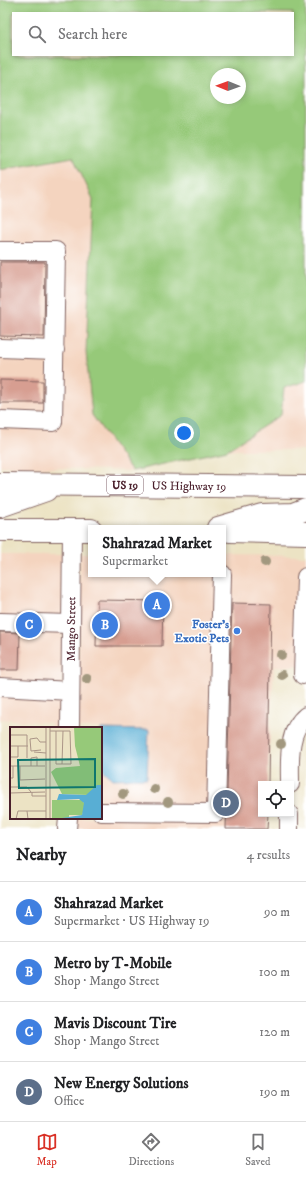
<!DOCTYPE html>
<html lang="en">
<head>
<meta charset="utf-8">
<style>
  :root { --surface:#fff; --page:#f6f6f6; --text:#202124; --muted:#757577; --line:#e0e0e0; --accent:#d93025 }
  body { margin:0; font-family:"IM FELL DW Pica",serif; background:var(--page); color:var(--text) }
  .controls { position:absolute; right:12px; bottom:12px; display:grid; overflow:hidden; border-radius:0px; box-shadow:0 2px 6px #0003 }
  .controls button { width:36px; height:36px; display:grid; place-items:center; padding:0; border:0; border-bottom:1px solid var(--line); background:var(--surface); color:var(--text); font:20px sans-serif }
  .compass { position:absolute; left:210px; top:68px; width:36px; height:36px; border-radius:50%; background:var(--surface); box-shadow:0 2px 6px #0003; rotate:271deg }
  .you { position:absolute; left:184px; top:433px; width:14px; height:14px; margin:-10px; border:3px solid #fff; border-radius:50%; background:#1a73e8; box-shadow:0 0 0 6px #1a73e833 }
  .badge { display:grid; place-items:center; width:26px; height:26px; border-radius:50%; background:var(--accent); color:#fff; font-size:13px; font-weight:700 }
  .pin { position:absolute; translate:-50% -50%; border:2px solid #fff; box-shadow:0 1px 4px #0006 }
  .popup { position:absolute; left:88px; top:525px; width:138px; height:52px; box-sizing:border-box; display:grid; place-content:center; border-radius:0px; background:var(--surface); filter:drop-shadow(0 1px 3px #0005); font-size:13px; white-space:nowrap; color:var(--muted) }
  .popup b { font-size:15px; color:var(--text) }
  .popup::after { content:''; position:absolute; left:50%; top:100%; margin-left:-8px; border:8px solid transparent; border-top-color:var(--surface) }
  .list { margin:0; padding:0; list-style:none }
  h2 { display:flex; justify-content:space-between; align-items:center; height:52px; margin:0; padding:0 16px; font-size:17px }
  h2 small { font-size:13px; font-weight:400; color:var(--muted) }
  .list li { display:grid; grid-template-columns:26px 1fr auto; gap:12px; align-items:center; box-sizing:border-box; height:60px; padding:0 16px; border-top:1px solid var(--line) }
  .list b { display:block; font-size:15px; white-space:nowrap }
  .list p { margin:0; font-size:13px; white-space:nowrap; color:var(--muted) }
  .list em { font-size:13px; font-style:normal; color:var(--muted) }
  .icon { flex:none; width:22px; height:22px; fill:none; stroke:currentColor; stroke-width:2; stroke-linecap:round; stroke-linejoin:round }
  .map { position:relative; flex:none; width:306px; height:829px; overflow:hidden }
  .search { position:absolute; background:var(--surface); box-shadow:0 2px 6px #0003; left:12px; right:12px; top:12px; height:44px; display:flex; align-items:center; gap:10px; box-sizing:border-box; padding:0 14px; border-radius:0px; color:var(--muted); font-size:15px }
  .sheet { height:292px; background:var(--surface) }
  nav { display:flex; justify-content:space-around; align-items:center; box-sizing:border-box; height:56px; border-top:1px solid var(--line); background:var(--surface); font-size:11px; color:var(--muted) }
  nav a { display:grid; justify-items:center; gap:2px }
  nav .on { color:var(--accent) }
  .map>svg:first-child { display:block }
</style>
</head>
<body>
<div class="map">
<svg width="306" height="829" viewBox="0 0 306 829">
  <rect width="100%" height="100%" fill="#fff"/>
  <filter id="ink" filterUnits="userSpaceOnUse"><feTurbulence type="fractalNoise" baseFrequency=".025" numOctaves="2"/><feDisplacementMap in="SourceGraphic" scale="8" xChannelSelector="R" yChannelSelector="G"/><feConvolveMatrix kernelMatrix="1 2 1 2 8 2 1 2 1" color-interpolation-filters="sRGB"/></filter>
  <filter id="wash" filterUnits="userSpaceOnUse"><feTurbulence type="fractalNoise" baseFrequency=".012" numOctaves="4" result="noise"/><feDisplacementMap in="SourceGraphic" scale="16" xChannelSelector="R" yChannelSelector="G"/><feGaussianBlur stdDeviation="0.9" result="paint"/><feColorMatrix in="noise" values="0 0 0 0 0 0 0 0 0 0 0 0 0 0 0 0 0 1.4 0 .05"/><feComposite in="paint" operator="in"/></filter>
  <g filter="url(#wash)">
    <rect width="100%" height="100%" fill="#ece3c4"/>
    <g fill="#f4d4bf">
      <path d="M 73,157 L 93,199 L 86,352 L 92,415 L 132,471 L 0,466 L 0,170 Z"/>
      <path d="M 306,381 L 306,450 L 227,450 L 281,415 L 284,388 Z"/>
      <path d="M 0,554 L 64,554 L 61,728 L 51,728 L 51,723 L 0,719 Z"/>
      <path d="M 80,554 L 91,554 L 91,574 L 223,574 L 223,555 L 306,556 L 306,665 L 274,667 L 267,784 L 261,784 L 261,814 L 265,829 L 75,829 L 75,818 L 101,818 L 101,728 L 77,728 Z"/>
    </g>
    <path fill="#96c979" stroke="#707452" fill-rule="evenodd" d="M 0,0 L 306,0 L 306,381 L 284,388 L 281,415 L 227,450 L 132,471 L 92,415 L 86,352 L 93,199 L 73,157 L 0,170 ZM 13,13 L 293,13 L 293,55 L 13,55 ZM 216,74 L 240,74 L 240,98 L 216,98 Z"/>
    <path fill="#58aed4" stroke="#516680" d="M 101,729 L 149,730 L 147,778 L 113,779 L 101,768 Z"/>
    <g id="blocks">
      <g fill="#d79e91">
        <path d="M 0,262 L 45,262 L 44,337 L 0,336 Z"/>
        <path d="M 0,380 L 43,381 L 43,403 L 0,403 Z"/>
        <path d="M 97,600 L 163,601 L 162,646 L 96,646 Z"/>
        <path d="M 232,603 L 271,604 L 268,784 L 261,784 L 261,814 L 268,814 L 267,829 L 226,829 Z"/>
        <path d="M 0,632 L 20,633 L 19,670 L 0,670 Z"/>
      </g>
    </g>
  </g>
  <g filter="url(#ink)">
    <use href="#blocks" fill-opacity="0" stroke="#836461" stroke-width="1"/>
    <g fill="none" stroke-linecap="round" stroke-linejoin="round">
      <defs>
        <g id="minor">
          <path d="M 0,251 L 56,251 L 53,422 L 0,420"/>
          <path d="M 0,348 L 55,350"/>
          <path d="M 0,622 L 71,624"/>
          <path d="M 303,675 L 306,577"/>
          <path d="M 0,687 L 70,691"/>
          <path id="s1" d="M 70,728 L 72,530"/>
          <path d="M 290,784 C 290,762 287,731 306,716"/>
          <path d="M 101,812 L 216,813 L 222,574"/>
          <path d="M 67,829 L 68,818"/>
          <path d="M 289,829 L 289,814"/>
        </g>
        <g id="highway">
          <path id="s2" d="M 0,484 L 306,487"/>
          <path d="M 0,506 L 46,490"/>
          <path d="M 218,528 L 262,515 L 293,514 L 306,509"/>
          <path d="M 0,530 L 91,530"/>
          <path d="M 230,531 L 306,533"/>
        </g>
      </defs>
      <use href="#minor" stroke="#836461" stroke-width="20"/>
      <use href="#highway" stroke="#836461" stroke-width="24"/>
      <use href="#minor" stroke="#fff" stroke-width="18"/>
      <use href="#highway" stroke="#fff" stroke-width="22"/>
    </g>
    <g fill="#a2987f">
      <circle cx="265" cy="562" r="5"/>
      <circle cx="281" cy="655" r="5"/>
      <circle cx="282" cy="675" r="5"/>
      <circle cx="87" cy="679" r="5"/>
      <circle cx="281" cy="744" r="5"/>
      <circle cx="154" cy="789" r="5"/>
      <circle cx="123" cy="794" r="5"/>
      <circle cx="168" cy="802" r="5"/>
    </g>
  </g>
  <circle fill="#3f7fe0" stroke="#fff" stroke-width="1.5" cx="237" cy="631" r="4"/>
  <g text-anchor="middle" stroke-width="3" stroke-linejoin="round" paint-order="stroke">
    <rect fill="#fff" stroke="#80626b" stroke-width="1" x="107" y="476" width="36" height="18" rx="3"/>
    <g font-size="11" font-weight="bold" fill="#4a1f2b">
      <text x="125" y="489">US 19</text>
    </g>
    <g font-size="12" fill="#4a1f2b" stroke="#fff">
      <text dy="4" stroke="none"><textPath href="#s2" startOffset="189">US Highway 19</textPath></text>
      <text dy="4" stroke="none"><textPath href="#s1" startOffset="99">Mango Street</textPath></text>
    </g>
    <g font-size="12" font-weight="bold" fill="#366cbe" stroke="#fff" text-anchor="end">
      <text x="229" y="628">Foster's<tspan x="229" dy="14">Exotic Pets</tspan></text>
    </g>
  </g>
  <g transform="translate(10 727)">
    <rect width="92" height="92" fill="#ece3c4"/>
    <path d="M 64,0 L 92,0 L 92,58 L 78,68 L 52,67 L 41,45 L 46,41 L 70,39 L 65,19 ZM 42,73 L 73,73 L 75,80 L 72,88 L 59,88 L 59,92 L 42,92 Z" fill="#96c979"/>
    <path d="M 87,58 L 92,58 L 92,92 L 52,91 L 72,88 L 74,76 L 69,72 L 47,73 L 49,67 L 76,68 Z" fill="#58aed4"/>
    <path fill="none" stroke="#ab9587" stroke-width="1" d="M 36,0 L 36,92M 40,0 L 40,92M 40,4 L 60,4 L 61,37 L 46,37 L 46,4M 0,8 L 17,8 L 17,31M 0,19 L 18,19M 31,23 L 21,24 L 20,12 L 27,11 L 30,15 L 36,15M 24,25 L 36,26M 0,30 L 8,30 L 8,19M 52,37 L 53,4M 0,39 L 35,39M 10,39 L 10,53 L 35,52M 21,39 L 21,31 L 27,30 L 27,39M 0,51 L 3,51 L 3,39M 0,60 L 17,60 L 21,65M 22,65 L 22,69 L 36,69M 0,66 L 35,65M 17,84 L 18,92 L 30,92M 6,92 L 8,84 L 36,84"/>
    <path fill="#0f766e" fill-opacity="0.15" stroke="#0f766e" stroke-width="2" d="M 85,32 L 85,60 L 9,61 L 8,33 Z"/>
    <rect width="92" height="92" fill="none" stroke="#4a1f2b" stroke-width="2"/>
  </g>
</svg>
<div class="controls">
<button><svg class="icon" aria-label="locate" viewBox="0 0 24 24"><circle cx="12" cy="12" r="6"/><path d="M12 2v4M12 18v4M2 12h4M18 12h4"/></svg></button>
</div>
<svg class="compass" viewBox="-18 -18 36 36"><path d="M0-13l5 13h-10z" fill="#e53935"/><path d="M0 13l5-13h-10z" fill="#757577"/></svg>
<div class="you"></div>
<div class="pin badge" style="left:157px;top:605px;background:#3f7fe0">A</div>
<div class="popup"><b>Shahrazad Market</b>Supermarket</div>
<div class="pin badge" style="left:105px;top:625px;background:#3f7fe0">B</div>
<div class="pin badge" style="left:29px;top:625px;background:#3f7fe0">C</div>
<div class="pin badge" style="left:226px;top:803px;background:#5c6f8a">D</div>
<div class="search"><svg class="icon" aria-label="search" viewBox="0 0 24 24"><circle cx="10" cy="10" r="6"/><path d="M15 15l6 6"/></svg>Search here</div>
</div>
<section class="sheet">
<h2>Nearby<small>4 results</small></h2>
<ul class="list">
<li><span class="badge" style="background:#3f7fe0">A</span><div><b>Shahrazad Market</b><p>Supermarket · US Highway 19</p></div><em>90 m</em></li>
<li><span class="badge" style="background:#3f7fe0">B</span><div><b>Metro by T-Mobile</b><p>Shop · Mango Street</p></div><em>100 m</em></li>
<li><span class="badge" style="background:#3f7fe0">C</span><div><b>Mavis Discount Tire</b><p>Shop · Mango Street</p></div><em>120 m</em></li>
<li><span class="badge" style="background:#5c6f8a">D</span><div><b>New Energy Solutions</b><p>Office</p></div><em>190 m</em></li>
</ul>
</section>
<nav>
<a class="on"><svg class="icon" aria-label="map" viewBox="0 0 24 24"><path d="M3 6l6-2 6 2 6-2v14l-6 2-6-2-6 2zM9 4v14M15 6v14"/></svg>Map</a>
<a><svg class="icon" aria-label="directions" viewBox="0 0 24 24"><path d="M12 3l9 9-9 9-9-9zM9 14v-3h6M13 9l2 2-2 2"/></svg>Directions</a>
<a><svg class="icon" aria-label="saved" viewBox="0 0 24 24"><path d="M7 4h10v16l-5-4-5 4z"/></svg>Saved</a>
</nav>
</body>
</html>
